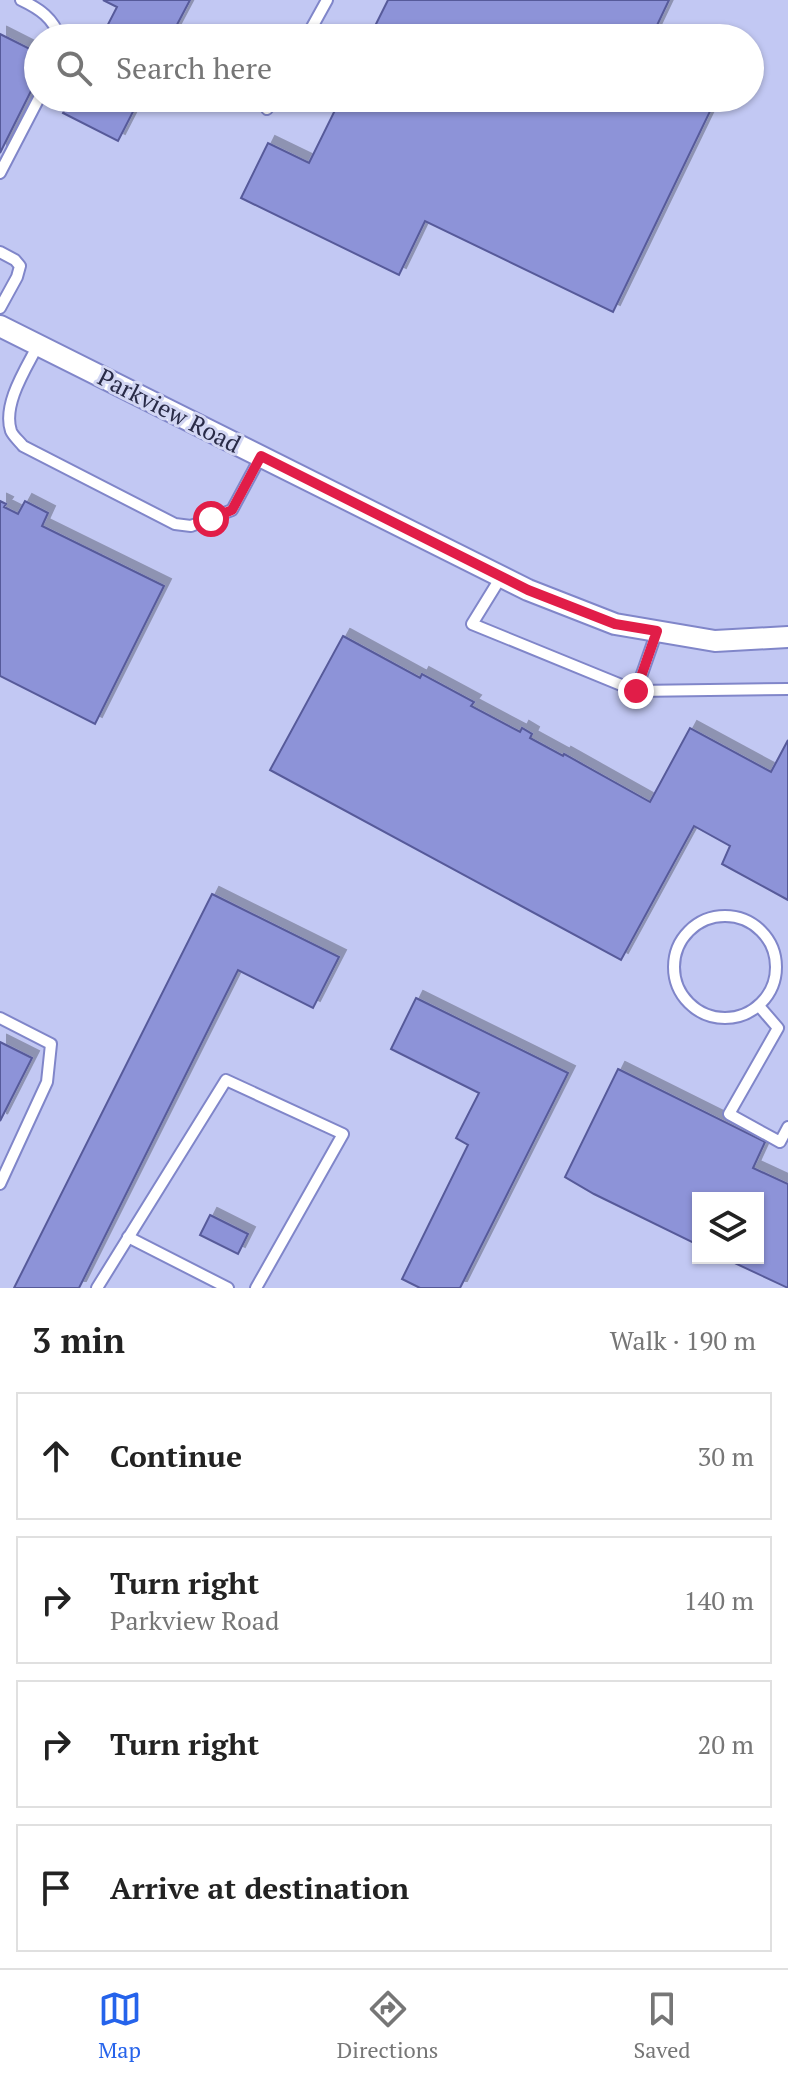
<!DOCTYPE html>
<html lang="en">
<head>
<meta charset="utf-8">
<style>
  :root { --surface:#fff; --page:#f2f2f2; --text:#222; --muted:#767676; --line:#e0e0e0; --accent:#2563eb }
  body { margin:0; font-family:"PT Serif",serif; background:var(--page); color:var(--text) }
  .controls { position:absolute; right:24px; bottom:24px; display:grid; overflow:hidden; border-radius:0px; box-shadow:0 2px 6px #0004 }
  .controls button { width:72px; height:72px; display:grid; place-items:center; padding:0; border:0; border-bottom:2px solid var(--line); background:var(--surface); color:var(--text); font:40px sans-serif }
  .stop { position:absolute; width:24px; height:24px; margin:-18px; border:6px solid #e11d48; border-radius:50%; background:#fff }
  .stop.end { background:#e11d48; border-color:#fff; box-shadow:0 2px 8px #0008 }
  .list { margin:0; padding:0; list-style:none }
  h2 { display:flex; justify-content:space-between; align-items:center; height:104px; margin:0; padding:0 32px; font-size:34px }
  h2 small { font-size:26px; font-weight:400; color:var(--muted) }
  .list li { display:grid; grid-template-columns:52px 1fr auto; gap:24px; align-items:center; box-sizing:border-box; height:128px; margin:0 16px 16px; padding:0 16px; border:2px solid var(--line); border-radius:0px }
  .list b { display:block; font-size:30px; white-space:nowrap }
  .list p { margin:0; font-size:26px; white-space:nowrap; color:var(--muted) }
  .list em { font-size:26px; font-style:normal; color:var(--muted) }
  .icon { flex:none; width:44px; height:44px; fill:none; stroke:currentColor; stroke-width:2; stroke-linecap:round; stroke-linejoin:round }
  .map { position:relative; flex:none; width:788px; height:1288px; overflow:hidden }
  .search { position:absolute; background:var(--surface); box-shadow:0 2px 6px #0004; left:24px; right:24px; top:24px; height:88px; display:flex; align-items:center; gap:20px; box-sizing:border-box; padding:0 28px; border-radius:44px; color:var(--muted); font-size:30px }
  .sheet { height:680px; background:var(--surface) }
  nav { display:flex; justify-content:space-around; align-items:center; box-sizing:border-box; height:112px; border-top:2px solid var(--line); background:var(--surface); font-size:22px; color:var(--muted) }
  nav a { display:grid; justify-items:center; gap:4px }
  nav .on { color:var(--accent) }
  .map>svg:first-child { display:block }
</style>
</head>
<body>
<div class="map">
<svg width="788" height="1288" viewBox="0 0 788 1288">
  <defs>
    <filter id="shadow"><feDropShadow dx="7" dy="-7" stdDeviation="0" flood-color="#0004"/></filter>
  </defs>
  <rect width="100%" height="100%" fill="#c2c8f3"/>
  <g fill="#8d93d8" stroke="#575a9a" stroke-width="2" filter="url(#shadow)">
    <path d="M 103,0 L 190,0 L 170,38 L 101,38 L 117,7 Z"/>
    <path d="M 388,0 L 669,0 L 651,38 L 369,38 Z"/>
    <path d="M 0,34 L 38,53 L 38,77 L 0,153 Z"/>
    <path d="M 71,98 L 140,98 L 118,141 L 63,113 Z"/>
    <path d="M 341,98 L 710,98 L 715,101 L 613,312 L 425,221 L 399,275 L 241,198 L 268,143 L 309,163 Z"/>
    <path d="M 0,501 L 6,504 L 4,507 L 18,514 L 25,501 L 48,513 L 42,526 L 164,586 L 95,724 L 0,676 Z"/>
    <path d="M 343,636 L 420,678 L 422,674 L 474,702 L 471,706 L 520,732 L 522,728 L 532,734 L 530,738 L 563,756 L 564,754 L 650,802 L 690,728 L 771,772 L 788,740 L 788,900 L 722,864 L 730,846 L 694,826 L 621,960 L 270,770 Z"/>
    <path d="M 212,894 L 339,957 L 313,1008 L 238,970 L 79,1288 L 14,1288 Z"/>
    <path d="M 416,998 L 568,1073 L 460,1288 L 420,1288 L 402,1279 L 468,1145 L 456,1138 L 479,1093 L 391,1049 Z"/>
    <path d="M 0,1042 L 32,1058 L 0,1121 Z"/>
    <path d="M 618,1069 L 765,1142 L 753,1168 L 788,1184 L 788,1288 L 724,1258 L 758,1258 L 758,1198 L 698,1198 L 698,1245 L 594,1194 L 565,1177 Z"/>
    <path d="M 210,1215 L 248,1234 L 238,1254 L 200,1235 Z"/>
  </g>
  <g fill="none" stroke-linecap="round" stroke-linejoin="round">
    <defs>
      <g id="lane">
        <path d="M 21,0 C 40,9 53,18 60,38"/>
        <path d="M 306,38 L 327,0"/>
        <path d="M 267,109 L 273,98"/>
        <path d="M 0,173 L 39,98"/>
        <path d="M 0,252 L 15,260 L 20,266 L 17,277 L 0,308"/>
        <path d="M 38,345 C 27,367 2,404 11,431 C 13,436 20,442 23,446 L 175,524 L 191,526 L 232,510 L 261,456"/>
        <path d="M 501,577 L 472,624 L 636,691 L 788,689"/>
        <path d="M 636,691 L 657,631"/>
        <circle cx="725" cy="967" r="51"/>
        <path d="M 759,1006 L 778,1028 L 729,1114 L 780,1142 L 788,1127"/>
        <path d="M 0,1018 L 51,1044 L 47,1082 L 0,1184"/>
        <path d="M 128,1237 L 228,1288"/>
        <path d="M 97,1288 L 226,1080 L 343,1134 L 256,1288"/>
      </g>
      <path id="street" d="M 0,326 L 528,590 L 615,624 L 715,641 L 788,637"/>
    </defs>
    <use href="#lane" stroke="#8086c9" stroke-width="14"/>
    <use href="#street" stroke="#8086c9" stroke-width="24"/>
    <use href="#lane" stroke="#fff" stroke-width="10"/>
    <use href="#street" stroke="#fff" stroke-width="20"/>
  </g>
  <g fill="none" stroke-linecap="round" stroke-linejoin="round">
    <path stroke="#e11d48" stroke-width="10" d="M 211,519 L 232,510 L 261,456 L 528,590 L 615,624 L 657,631 L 636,691"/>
  </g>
  <g text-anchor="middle" stroke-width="6" stroke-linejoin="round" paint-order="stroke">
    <g font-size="24" fill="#292b47" stroke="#d2d6f3">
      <text transform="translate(169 411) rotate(27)" y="8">Parkview Road</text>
    </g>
  </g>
</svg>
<div class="controls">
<button><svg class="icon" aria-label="layers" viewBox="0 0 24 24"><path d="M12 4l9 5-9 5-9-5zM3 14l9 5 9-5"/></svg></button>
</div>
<div class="stop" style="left:211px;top:519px"></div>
<div class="stop end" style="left:636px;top:691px"></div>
<div class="search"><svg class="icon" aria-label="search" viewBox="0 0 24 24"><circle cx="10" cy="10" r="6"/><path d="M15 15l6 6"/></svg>Search here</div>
</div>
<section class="sheet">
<h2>3 min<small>Walk · 190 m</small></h2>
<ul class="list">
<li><svg class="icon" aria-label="ahead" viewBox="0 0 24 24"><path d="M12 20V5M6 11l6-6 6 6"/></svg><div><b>Continue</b></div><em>30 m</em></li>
<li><svg class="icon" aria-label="right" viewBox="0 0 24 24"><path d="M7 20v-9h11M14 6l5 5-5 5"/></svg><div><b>Turn right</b><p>Parkview Road</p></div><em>140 m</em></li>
<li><svg class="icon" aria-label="right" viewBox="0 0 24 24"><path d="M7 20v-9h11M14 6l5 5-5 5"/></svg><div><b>Turn right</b></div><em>20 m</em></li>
<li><svg class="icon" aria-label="arrive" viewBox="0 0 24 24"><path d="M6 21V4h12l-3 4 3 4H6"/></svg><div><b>Arrive at destination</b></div></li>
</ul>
</section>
<nav>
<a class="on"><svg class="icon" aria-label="map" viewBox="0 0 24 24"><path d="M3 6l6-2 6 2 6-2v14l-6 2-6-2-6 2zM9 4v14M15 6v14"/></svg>Map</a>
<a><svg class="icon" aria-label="directions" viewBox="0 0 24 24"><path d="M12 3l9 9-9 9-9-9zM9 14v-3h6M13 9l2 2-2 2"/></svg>Directions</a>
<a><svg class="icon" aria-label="saved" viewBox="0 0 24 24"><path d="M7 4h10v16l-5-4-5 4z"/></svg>Saved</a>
</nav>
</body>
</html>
